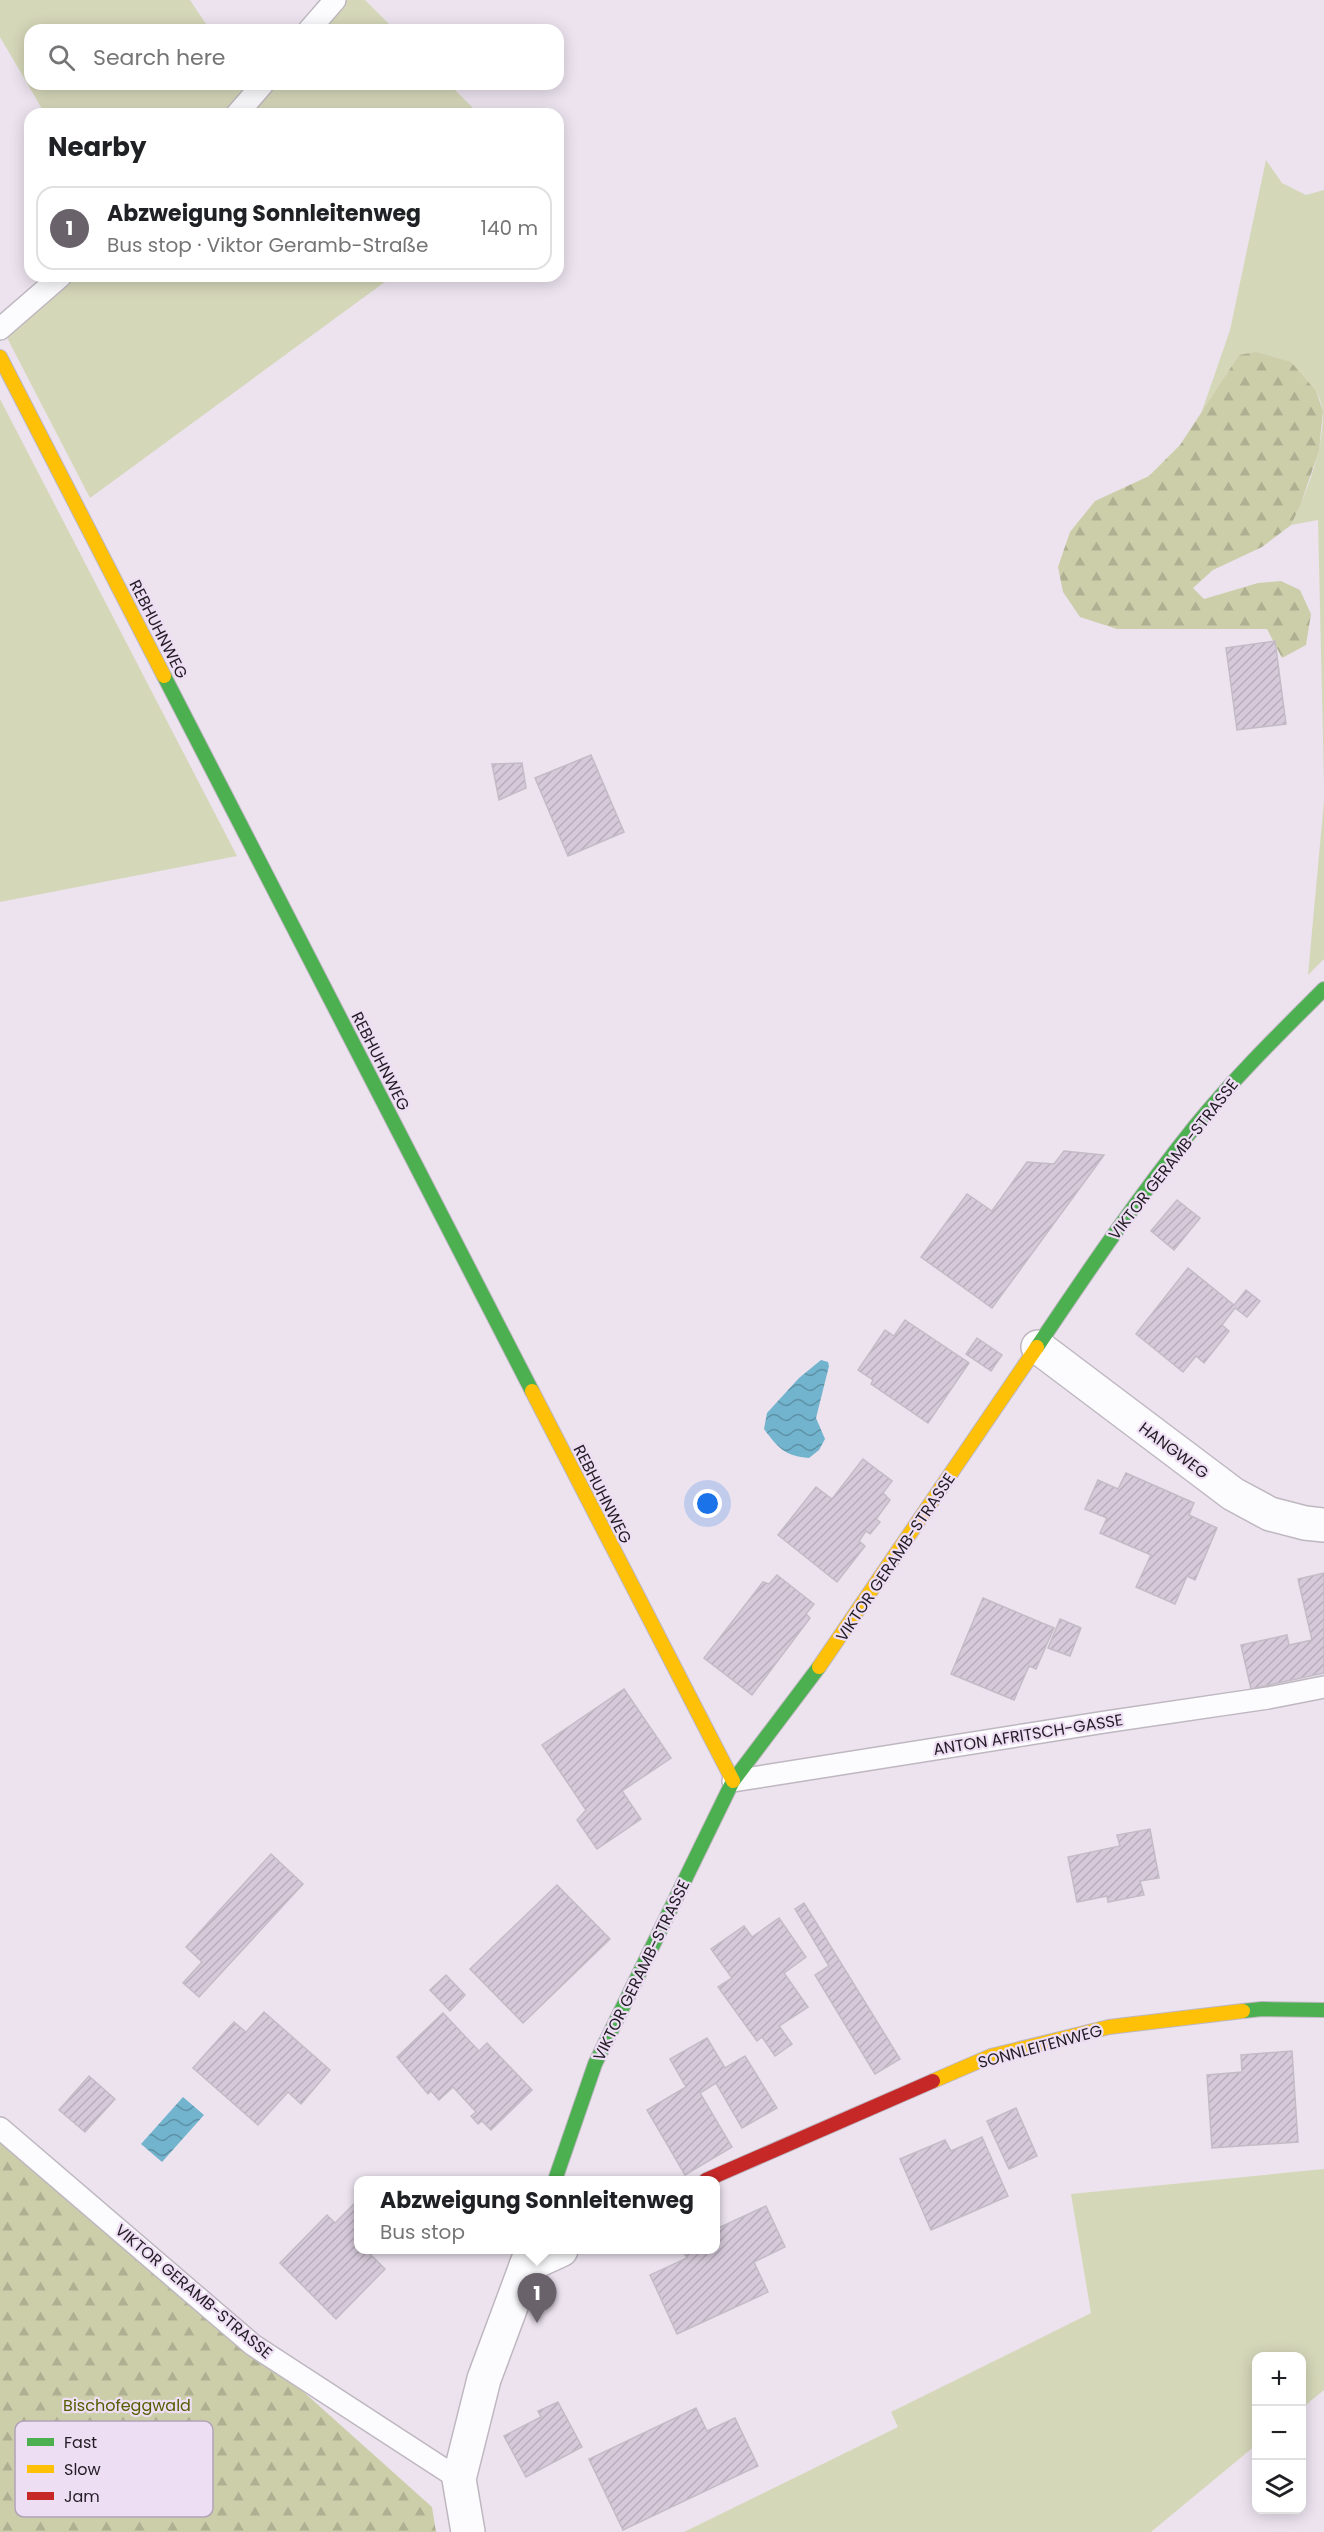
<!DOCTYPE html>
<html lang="en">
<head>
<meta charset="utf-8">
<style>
  :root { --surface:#fff; --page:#f2f2f2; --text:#202124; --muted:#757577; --line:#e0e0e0; --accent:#69626b }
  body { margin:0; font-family:Poppins,sans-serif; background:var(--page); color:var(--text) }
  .controls { position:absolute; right:18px; bottom:18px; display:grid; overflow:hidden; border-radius:12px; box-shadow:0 3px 15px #0003 }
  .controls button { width:54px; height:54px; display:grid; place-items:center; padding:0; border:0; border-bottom:2px solid var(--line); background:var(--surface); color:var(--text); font:30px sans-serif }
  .you { position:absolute; left:708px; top:1504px; width:21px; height:21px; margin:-15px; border:4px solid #fff; border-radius:50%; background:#1a73e8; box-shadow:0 0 0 9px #1a73e833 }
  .badge { display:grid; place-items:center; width:39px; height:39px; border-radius:50%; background:var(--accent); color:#fff; font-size:20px; font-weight:700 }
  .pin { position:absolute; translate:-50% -50px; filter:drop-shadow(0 2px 3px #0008) }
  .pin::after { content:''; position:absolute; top:32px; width:21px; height:18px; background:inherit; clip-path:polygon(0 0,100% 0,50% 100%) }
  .popup { position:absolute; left:354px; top:2176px; width:366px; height:78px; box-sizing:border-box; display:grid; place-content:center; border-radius:12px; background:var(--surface); filter:drop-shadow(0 2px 4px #0005); font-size:20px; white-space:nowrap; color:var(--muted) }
  .popup b { font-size:22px; color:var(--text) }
  .popup::after { content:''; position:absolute; left:50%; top:100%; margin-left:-12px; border:12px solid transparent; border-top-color:var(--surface) }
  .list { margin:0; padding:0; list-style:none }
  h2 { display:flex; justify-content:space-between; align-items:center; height:78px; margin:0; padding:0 24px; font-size:26px }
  h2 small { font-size:20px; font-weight:400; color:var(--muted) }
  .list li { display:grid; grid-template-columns:39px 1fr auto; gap:18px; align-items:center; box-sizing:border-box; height:84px; margin:0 12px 12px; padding:0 12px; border:2px solid var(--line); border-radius:18px }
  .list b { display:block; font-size:22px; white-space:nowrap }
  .list p { margin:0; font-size:20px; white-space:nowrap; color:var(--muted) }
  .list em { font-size:20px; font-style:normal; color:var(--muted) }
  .icon { flex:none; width:33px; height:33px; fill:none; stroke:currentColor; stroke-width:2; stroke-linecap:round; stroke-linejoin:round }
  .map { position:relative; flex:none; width:1324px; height:2532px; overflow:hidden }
  .search { position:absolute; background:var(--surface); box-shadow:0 3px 15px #0003; left:24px; top:24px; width:540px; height:66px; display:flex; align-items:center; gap:15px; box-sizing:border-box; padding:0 21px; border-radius:18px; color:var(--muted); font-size:22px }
  .panel { position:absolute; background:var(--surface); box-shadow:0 3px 15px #0003; left:24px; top:108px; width:540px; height:174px; border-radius:18px }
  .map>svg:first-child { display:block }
</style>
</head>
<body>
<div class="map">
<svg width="1324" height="2532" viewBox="0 0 1324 2532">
  <defs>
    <pattern id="forest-firs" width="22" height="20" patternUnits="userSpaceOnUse" patternTransform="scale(1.5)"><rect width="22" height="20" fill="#ccceaa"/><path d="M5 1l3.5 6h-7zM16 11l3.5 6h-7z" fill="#afb092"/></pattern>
    <pattern id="water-waves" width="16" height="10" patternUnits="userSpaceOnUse" patternTransform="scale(1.5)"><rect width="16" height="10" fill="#72b3cd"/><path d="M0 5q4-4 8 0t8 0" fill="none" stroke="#5d91a6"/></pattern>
    <pattern id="building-hatch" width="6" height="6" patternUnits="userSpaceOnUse" patternTransform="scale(1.5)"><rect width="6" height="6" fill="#d6cada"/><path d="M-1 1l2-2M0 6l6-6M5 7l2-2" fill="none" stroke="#b7adbb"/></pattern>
  </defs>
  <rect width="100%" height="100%" fill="#ece3ef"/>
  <g fill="#d5d7b9">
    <path d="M 0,0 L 190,0 L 210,30 L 30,30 L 30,84 L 249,84 L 255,93 L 263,84 L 449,84 L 479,114 L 45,114 L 0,37 Z"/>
    <path d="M 335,0 L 365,0 L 395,30 L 309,30 Z"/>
    <path d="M 1266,160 L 1282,183 L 1306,195 L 1324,190 L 1324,783 L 1318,520 L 1291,525 C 1307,492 1323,451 1323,413 C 1323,406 1319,398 1316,391 L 1239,355 L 1201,414 L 1230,330 Z"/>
    <path d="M 61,276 L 393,276 L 90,498 L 2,328 Z"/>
    <path d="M 0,399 L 237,856 L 0,902 Z"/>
    <path d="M 1324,801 L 1324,959 L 1308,975 Z"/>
    <path d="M 1324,2169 L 1324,2390 L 1302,2408 L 1302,2356 L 1256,2356 L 1256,2445 L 1151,2532 L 684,2532 L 898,2427 L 891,2412 L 1091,2313 L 1071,2194 Z"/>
  </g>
  <g fill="url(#forest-firs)">
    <path d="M 1256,352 L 1291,362 L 1316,391 L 1323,411 L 1319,451 L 1300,506 L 1291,525 L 1262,547 L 1213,570 L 1193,588 L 1204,599 L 1258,583 L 1281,581 L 1300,590 L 1311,614 L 1306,645 L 1282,658 L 1267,629 L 1117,629 L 1080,617 L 1063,592 L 1058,567 L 1070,532 L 1095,501 L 1149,476 L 1180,445 L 1239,355 Z"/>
    <path d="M 0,2120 L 432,2507 L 436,2532 L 0,2532 Z"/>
  </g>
  <g fill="url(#water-waves)">
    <path d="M 821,1360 L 828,1362 L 829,1366 L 816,1418 L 825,1439 L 819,1450 L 809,1458 C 785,1456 778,1448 764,1429 L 767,1413 L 799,1378 Z"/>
    <path d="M 183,2097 L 204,2115 L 162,2162 L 141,2144 Z"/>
  </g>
  <g fill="url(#building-hatch)" stroke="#c3bcc6" stroke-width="1.5">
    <path d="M 1275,641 L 1286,724 L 1237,730 L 1226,648 Z"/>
    <path d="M 591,755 L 624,832 L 568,856 L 535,778 Z"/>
    <path d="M 522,763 L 526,788 L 499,800 L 492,764 Z"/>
    <path d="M 1064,1151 L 1104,1155 L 992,1308 L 921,1257 L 967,1194 L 992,1211 L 1027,1162 L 1054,1164 Z"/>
    <path d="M 1177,1200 L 1200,1218 L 1174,1250 L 1151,1231 Z"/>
    <path d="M 1188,1268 L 1234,1305 L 1246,1290 L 1260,1301 L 1247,1317 L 1235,1308 L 1222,1325 L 1229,1331 L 1204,1363 L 1196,1356 L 1183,1372 L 1136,1334 Z"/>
    <path d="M 905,1320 L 969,1363 L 928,1423 L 871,1384 L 873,1380 L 858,1370 L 885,1330 L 894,1336 Z"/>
    <path d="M 977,1338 L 1002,1355 L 991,1371 L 966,1354 Z"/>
    <path d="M 863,1459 L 892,1481 L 883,1493 L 890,1500 L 876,1519 L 880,1522 L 870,1534 L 866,1531 L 859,1541 L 865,1546 L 837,1582 L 778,1535 L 816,1487 L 832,1499 Z"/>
    <path d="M 1126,1473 L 1194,1503 L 1189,1515 L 1217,1528 L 1195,1580 L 1187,1576 L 1175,1604 L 1136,1587 L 1151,1555 L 1100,1533 L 1107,1518 L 1085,1509 L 1098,1480 L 1118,1489 Z"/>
    <path d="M 1324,1573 L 1324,1673 L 1251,1689 L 1241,1645 L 1287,1635 L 1289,1645 L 1312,1640 L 1298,1579 Z"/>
    <path d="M 777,1575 L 814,1604 L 806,1614 L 810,1618 L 752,1695 L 704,1658 L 763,1582 L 769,1584 Z"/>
    <path d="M 983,1598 L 1054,1628 L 1036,1669 L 1029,1666 L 1014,1700 L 951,1674 Z"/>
    <path d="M 1060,1619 L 1081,1628 L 1070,1656 L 1048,1648 Z"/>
    <path d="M 624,1689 L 671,1758 L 622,1791 L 641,1819 L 597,1849 L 577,1820 L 586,1810 L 542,1745 Z"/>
    <path d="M 1150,1829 L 1159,1878 L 1140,1881 L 1144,1895 L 1108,1902 L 1107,1896 L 1077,1902 L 1068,1857 L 1120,1846 L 1117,1835 Z"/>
    <path d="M 271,1854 L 303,1884 L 199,1997 L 183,1983 L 202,1962 L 186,1947 Z"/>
    <path d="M 557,1885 L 610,1939 L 523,2023 L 470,1969 Z"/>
    <path d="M 804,1903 L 900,2059 L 875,2074 L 815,1975 L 829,1966 L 795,1909 Z"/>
    <path d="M 779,1918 L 806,1957 L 784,1973 L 808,2007 L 779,2026 L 792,2044 L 775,2056 L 762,2037 L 757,2041 L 718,1987 L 732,1978 L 711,1949 L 744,1926 L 752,1937 Z"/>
    <path d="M 446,1975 L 465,1995 L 450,2011 L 430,1990 Z"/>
    <path d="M 264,2012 L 330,2070 L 301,2104 L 288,2092 L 258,2125 L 193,2068 L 234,2022 L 246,2032 Z"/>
    <path d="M 443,2013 L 479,2051 L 487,2043 L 532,2090 L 491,2130 L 482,2121 L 478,2124 L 471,2116 L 476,2112 L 453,2087 L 439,2100 L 431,2091 L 428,2094 L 397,2057 Z"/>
    <path d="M 707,2038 L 725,2068 L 745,2056 L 777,2108 L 742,2128 L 716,2083 L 700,2093 L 732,2147 L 685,2175 L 647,2110 L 686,2087 L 670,2059 Z"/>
    <path d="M 1292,2051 L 1298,2142 L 1212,2148 L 1207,2075 L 1242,2072 L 1241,2055 Z"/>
    <path d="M 89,2076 L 115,2099 L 85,2132 L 59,2110 Z"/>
    <path d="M 1016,2108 L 1037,2156 L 1009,2169 L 987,2121 Z"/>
    <path d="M 982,2137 L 1008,2196 L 931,2230 L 900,2159 L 945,2140 L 951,2151 Z"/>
    <path d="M 358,2200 L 358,2250 L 366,2250 L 385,2269 L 336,2319 L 280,2263 L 327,2215 L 335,2223 Z"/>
    <path d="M 766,2206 L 785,2247 L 754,2262 L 768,2292 L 677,2334 L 650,2275 L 687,2258 L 682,2250 L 716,2250 L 716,2229 Z"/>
    <path d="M 558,2402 L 582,2447 L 526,2477 L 504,2436 L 541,2417 L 538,2411 Z"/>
    <path d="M 696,2408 L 707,2431 L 735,2418 L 758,2466 L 623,2530 L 589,2459 Z"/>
  </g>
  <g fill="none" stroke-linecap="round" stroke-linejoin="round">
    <defs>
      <g id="lane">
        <path d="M 309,30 L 335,0"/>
        <path d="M 237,114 L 263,84"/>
        <path d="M 0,329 L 61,276"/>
        <path d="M 733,1781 L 1105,1722 L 1268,1698 L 1324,1687"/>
        <path d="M 0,2128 L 253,2345 L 459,2479"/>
      </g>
      <g id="street">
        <path d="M 1038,1347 L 1233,1494 L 1270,1514 L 1305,1523 L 1324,1525"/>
        <path d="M 526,2266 L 561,2250"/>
        <path d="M 468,2532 L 459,2479 L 484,2379 L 532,2250"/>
      </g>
      <g id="fast">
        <path d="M 164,676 L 532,1391"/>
        <path d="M 1037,1347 C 1088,1271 1139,1196 1196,1125 C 1235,1077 1280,1033 1324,989"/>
        <path d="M 1243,2011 L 1262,2009 L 1324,2010"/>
        <path d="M 555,2180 L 595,2064 L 733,1781 L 819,1667"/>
      </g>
      <g id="slow">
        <path d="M 0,357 L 164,676"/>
        <path d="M 532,1391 L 733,1781"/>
        <path d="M 819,1667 L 1037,1347"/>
        <path d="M 933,2081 L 991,2056 L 1109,2027 L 1243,2011"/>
      </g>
      <path id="jam" d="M 706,2180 L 933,2081"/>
    </defs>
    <use href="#lane" stroke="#beb7c0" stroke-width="24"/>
    <use href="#street" stroke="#beb7c0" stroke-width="36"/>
    <use href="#fast" stroke="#beb7c0" stroke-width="16"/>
    <use href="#slow" stroke="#beb7c0" stroke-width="16"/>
    <use href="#jam" stroke="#beb7c0" stroke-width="16"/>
    <use href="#lane" stroke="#fcfbfd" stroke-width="21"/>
    <use href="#street" stroke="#fcfbfd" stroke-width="33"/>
    <use href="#fast" stroke="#4caf50" stroke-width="14"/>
    <use href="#slow" stroke="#ffc107" stroke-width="14"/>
    <use href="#jam" stroke="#c62828" stroke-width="14"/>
  </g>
  <g text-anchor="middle" stroke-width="4.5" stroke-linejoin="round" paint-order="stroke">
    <g font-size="16" fill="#221c24" stroke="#eedef4">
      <text transform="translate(159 629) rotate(63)" y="6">REBHUHNWEG</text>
      <text transform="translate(381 1061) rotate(63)" y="6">REBHUHNWEG</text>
      <text transform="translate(1173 1159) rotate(-52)" y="6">VIKTOR GERAMB-STRASSE</text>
      <text transform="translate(1174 1450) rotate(37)" y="6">HANGWEG</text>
      <text transform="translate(603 1494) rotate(63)" y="6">REBHUHNWEG</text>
      <text transform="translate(895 1557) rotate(-56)" y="6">VIKTOR GERAMB-STRASSE</text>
      <text transform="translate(1028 1734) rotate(-9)" y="6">ANTON AFRITSCH-GASSE</text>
      <text transform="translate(641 1970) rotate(-64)" y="6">VIKTOR GERAMB-STRASSE</text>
      <text transform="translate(1040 2046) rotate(-15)" y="6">SONNLEITENWEG</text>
      <text transform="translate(194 2291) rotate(40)" y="6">VIKTOR GERAMB-STRASSE</text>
    </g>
    <g font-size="16" fill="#555e01" stroke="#eedef4">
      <text x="127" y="2411">Bischofeggwald</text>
    </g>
  </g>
  <rect x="15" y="2421" width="198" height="96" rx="9" fill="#eedef4" stroke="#b1a4b6" stroke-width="1.5"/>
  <rect x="27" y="2438" width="27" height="8" fill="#4caf50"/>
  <rect x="27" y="2465" width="27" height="8" fill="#ffc107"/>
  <rect x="27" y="2492" width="27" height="8" fill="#c62828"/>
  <g font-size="16" fill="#221c24">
    <text x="64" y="2448">Fast</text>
    <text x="64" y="2475">Slow</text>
    <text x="64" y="2502">Jam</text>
  </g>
</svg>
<div class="controls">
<button>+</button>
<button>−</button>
<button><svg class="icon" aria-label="layers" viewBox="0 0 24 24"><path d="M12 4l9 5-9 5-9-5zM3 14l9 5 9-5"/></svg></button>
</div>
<div class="you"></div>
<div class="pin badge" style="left:537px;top:2323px">1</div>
<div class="popup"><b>Abzweigung Sonnleitenweg</b>Bus stop</div>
<div class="search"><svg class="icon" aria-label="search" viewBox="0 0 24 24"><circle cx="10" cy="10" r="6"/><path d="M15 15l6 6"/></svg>Search here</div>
<section class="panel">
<h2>Nearby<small></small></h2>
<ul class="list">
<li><span class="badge">1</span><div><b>Abzweigung Sonnleitenweg</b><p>Bus stop · Viktor Geramb-Straße</p></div><em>140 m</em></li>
</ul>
</section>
</div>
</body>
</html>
